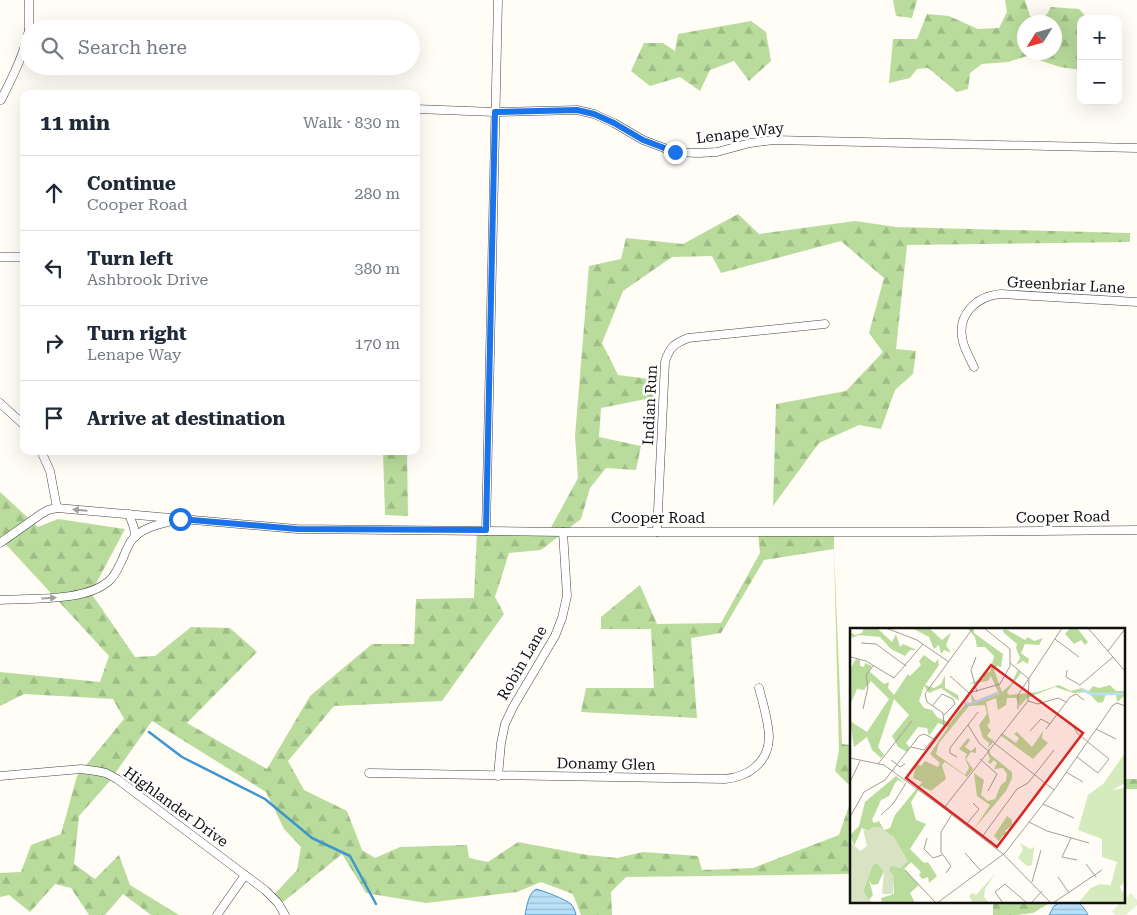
<!DOCTYPE html>
<html lang="en">
<head>
<meta charset="utf-8">
<style>
  :root { --surface:#fff; --page:#f6f6f7; --text:#1f2937; --muted:#747a83; --line:#e0e1e3 }
  body { margin:0; font-family:"Roboto Serif",serif; background:var(--page); color:var(--text) }
  .controls { position:absolute; right:15px; top:15px; display:grid; overflow:hidden; border-radius:10px; box-shadow:0 5px 20px #0002 }
  .controls button { width:45px; height:45px; display:grid; place-items:center; padding:0; border:0; border-bottom:1px solid var(--line); background:var(--surface); color:var(--text); font:25px sans-serif }
  .compass { position:absolute; left:1017px; top:15px; width:45px; height:45px; border-radius:50%; background:var(--surface); box-shadow:0 5px 20px #0002; rotate:233deg }
  .stop { position:absolute; width:15px; height:15px; margin:-11px; border:4px solid #1a73e8; border-radius:50%; background:#fff }
  .stop.end { background:#1a73e8; border-color:#fff; box-shadow:0 1px 5px #0008 }
  .list { margin:0; padding:0; list-style:none }
  h2 { display:flex; justify-content:space-between; align-items:center; height:65px; margin:0; padding:0 20px; font-size:21px }
  h2 small { font-size:16px; font-weight:400; color:var(--muted) }
  .list li { display:grid; grid-template-columns:32px 1fr auto; gap:15px; align-items:center; box-sizing:border-box; height:75px; padding:0 20px; border-top:1px solid var(--line) }
  .list b { display:block; font-size:19px; white-space:nowrap }
  .list p { margin:0; font-size:16px; white-space:nowrap; color:var(--muted) }
  .list em { font-size:16px; font-style:normal; color:var(--muted) }
  .icon { flex:none; width:28px; height:28px; fill:none; stroke:currentColor; stroke-width:2; stroke-linecap:round; stroke-linejoin:round }
  .map { position:relative; flex:none; width:1137px; height:915px; overflow:hidden }
  .search { position:absolute; background:var(--surface); box-shadow:0 5px 20px #0002; left:20px; top:20px; width:400px; height:55px; display:flex; align-items:center; gap:12px; box-sizing:border-box; padding:0 18px; border-radius:28px; color:var(--muted); font-size:19px }
  .panel { position:absolute; background:var(--surface); box-shadow:0 5px 20px #0002; left:20px; top:90px; width:400px; height:365px; border-radius:10px }
  .map>svg:first-child { display:block }
</style>
</head>
<body>
<div class="map">
<svg width="1137" height="915" viewBox="0 0 1137 915">
  <defs>
    <pattern id="forest-firs" width="22" height="20" patternUnits="userSpaceOnUse" patternTransform="scale(1.25)"><rect width="22" height="20" fill="#b9dc9c"/><path d="M5 1l3.5 6h-7zM16 11l3.5 6h-7z" fill="#9ebc85"/></pattern>
    <pattern id="water-rules" width="6" height="5" patternUnits="userSpaceOnUse" patternTransform="scale(1.25)"><rect width="6" height="5" fill="#b9e0f7"/><path d="M0 2.5h6" fill="none" stroke="#9ebfd3"/></pattern>
  </defs>
  <rect width="100%" height="100%" fill="#fffdf5"/>
  <g fill="url(#forest-firs)" fill-rule="evenodd">
    <path d="M 893,0 L 917,0 L 912,18 L 896,16 Z"/>
    <path d="M 1005,0 L 1025,0 L 1030,16 L 1044,19 L 1051,7 L 1079,9 L 1088,19 L 1081,19 L 1081,31 L 1078,36 L 1081,42 L 1081,70 L 1060,67 L 1027,56 L 1008,62 L 982,64 L 970,73 L 968,89 L 957,92 L 928,68 L 917,69 L 910,78 L 889,83 L 893,39 L 917,39 L 927,14 L 949,16 L 978,29 L 999,28 L 1007,12 ZM 1054,22 L 1054,52 L 1024,52 L 1024,22 Z"/>
    <path d="M 751,21 L 766,32 L 771,61 L 749,81 L 734,61 L 710,70 L 700,91 L 680,77 L 650,86 L 631,71 L 644,43 L 663,43 L 675,51 L 678,34 Z"/>
    <path d="M 738,214 L 759,234 L 855,221 L 896,227 L 1130,233 L 1130,242 L 907,245 L 896,349 L 916,351 L 913,374 L 895,390 L 881,429 L 859,425 L 819,443 L 773,506 L 776,404 L 846,391 L 883,352 L 869,333 L 884,278 L 841,241 L 721,273 L 712,256 L 672,257 L 623,291 L 602,343 L 618,375 L 658,380 L 656,397 L 601,408 L 599,437 L 641,446 L 636,470 L 606,468 L 590,488 L 581,519 L 541,550 L 509,553 L 495,597 L 504,614 L 442,701 L 334,706 L 288,761 L 304,790 L 347,811 L 362,850 L 375,858 L 400,847 L 467,845 L 469,858 L 488,862 L 518,842 L 587,855 L 617,858 L 643,852 L 698,856 L 702,870 L 753,868 L 839,835 L 851,800 L 851,874 L 626,877 L 611,892 L 612,915 L 581,915 L 573,894 L 541,882 L 517,892 L 426,903 L 366,893 L 342,854 L 277,907 L 269,900 L 297,870 L 301,847 L 284,829 L 266,792 L 152,721 L 109,782 L 79,816 L 74,864 L 95,879 L 119,855 L 130,885 L 179,915 L 151,915 L 123,894 L 105,915 L 89,915 L 71,888 L 55,884 L 30,912 L 9,895 L 0,897 L 0,873 L 21,872 L 31,845 L 61,834 L 77,776 L 124,719 L 113,699 L 24,694 L 0,706 L 0,672 L 100,682 L 109,656 L 0,538 L 0,492 L 38,527 L 58,519 L 125,529 L 91,593 L 135,657 L 155,656 L 191,627 L 230,628 L 257,652 L 187,723 L 267,769 L 310,696 L 372,644 L 414,644 L 416,599 L 474,598 L 477,530 L 548,533 L 578,478 L 575,436 L 589,266 L 621,259 L 626,238 L 683,244 Z"/>
    <path d="M 383,451 L 407,451 L 408,516 L 385,515 Z"/>
    <path d="M 834,529 L 834,549 L 842,744 L 851,745 L 851,787 L 835,771 L 839,750 L 834,549 L 764,560 L 721,633 L 691,638 L 697,718 L 581,712 L 586,688 L 654,688 L 651,629 L 601,629 L 601,617 L 640,585 L 657,624 L 721,623 L 760,553 L 758,531 Z"/>
    <rect x="1123" y="779" width="14" height="10"/>
    <path d="M 993,901 L 1053,901 L 1033,913 L 1015,915 L 993,915 Z"/>
  </g>
  <path fill="#e6f2cf" d="M 1131,893 L 1137,900 L 1137,905 L 1126,915 L 1115,915 L 1112,911 Z"/>
  <g fill="url(#water-rules)" stroke="#3f96cf">
    <path d="M 536,889 C 544,891 565,899 571,904 C 574,907 575,911 576,915 L 525,915 C 527,906 528,894 536,889 Z"/>
    <path d="M 1062,901 C 1076,901 1081,901 1088,915 L 1049,915 L 1054,906 Z"/>
  </g>
  <g fill="none" stroke-linecap="round" stroke-linejoin="round">
    <path stroke="#3f96cf" stroke-width="2.5" d="M 149,732 L 182,757 L 265,799 L 312,838 L 350,856 L 376,904"/>
    <defs>
      <g id="street">
        <path d="M 29,0 L 29,29"/>
        <path d="M 1,100 C 12,78 24,55 29,30"/>
        <path d="M 416,109 L 495,112 L 577,110 L 594,114 L 614,123 L 643,140 L 675,152 L 699,153 L 717,152 L 750,143 L 774,140 L 1137,148"/>
        <path d="M 0,257 L 24,257"/>
        <path d="M 974,367 C 970,359 965,350 963,342 C 956,315 976,296 1001,294 L 1137,302"/>
        <path d="M 0,403 L 24,425"/>
        <path d="M 41,451 L 50,471 L 57,508"/>
        <path d="M 129,514 L 134,528 L 135,537"/>
        <path d="M 486,531 L 498,0"/>
        <path d="M 657,532 L 665,362 C 670,346 674,344 688,338 L 825,324"/>
        <path d="M 0,543 L 41,514 L 48,510 L 57,508 L 297,529 L 486,531 L 563,532 L 927,532 L 1137,530"/>
        <path d="M 0,600 C 31,598 85,602 109,581 C 116,575 119,566 123,558 C 125,553 128,546 131,541 C 141,527 161,524 176,520"/>
        <path d="M 369,773 L 725,779 C 748,777 768,763 769,738 C 769,722 763,704 759,688"/>
        <path d="M 0,776 L 81,769 L 96,771 L 106,773 L 117,779 L 265,890 L 278,903 L 285,915"/>
        <path d="M 498,776 L 501,743 L 505,724 L 513,707 L 555,636 L 562,618 L 567,596 L 563,532"/>
        <path d="M 217,915 L 245,875"/>
      </g>
    </defs>
    <use href="#street" stroke="#444" stroke-width="9"/>
    <use href="#street" stroke="#fff" stroke-width="8"/>
  </g>
  <defs><path id="oneway-solid" d="M-6-.8H1V-3.2L6.5 0L1 3.2V.8H-6Z" transform="scale(1.25)"/></defs>
  <g fill="#a0a0a0">
    <use href="#oneway-solid" transform="translate(80 510) rotate(-175)"/>
    <use href="#oneway-solid" transform="translate(49 598) rotate(-3)"/>
  </g>
  <g fill="none" stroke-linecap="round" stroke-linejoin="round">
    <path stroke="#1a73e8" stroke-width="6" d="M 180,519 L 297,529 L 486,530 L 495,112 L 577,110 L 594,114 L 614,123 L 643,140 L 675,152"/>
  </g>
  <g text-anchor="middle" stroke-width="5" stroke-linejoin="round" paint-order="stroke">
    <g font-size="15" fill="#111" stroke="#fff">
      <text transform="translate(740 133) rotate(-7)" y="5">Lenape Way</text>
      <text transform="translate(1066 285) rotate(3)" y="5">Greenbriar Lane</text>
      <text transform="translate(650 405) rotate(-87)" y="5">Indian Run</text>
      <text transform="translate(1063 517) rotate(-1)" y="5">Cooper Road</text>
      <text x="658" y="523">Cooper Road</text>
      <text transform="translate(522 663) rotate(-60)" y="5">Robin Lane</text>
      <text transform="translate(606 764) rotate(1)" y="5">Donamy Glen</text>
      <text transform="translate(176 807) rotate(36)" y="5">Highlander Drive</text>
    </g>
  </g>
  <g transform="translate(850 628)">
    <rect width="275" height="275" fill="#fffdf5"/>
    <path d="M 275,125 L 275,155 L 262,162 L 275,160 L 275,253 L 270,259 L 272,264 L 275,263 L 275,275 L 263,275 L 259,263 L 267,234 L 252,229 L 252,211 L 228,202 L 238,167 L 253,156 Z" fill="#d5ebbd"/>
    <path d="M 14,0 L 27,0 L 42,14 L 46,6 L 50,19 L 53,16 L 67,22 L 60,22 L 55,28 L 41,21 L 30,9 L 9,7 L 2,10 L 0,4 L 5,7 L 12,5 ZM 62,0 L 79,0 L 92,12 L 101,5 L 96,17 L 101,25 L 94,22 L 91,26 L 89,17 L 84,21 L 79,9 ZM 117,0 L 124,0 L 124,5 L 153,26 L 151,39 L 147,38 L 144,42 L 152,64 L 161,56 L 168,42 L 171,45 L 157,64 L 159,67 L 188,64 L 209,57 L 221,63 L 232,60 L 239,63 L 243,58 L 249,60 L 260,57 L 266,63 L 275,63 L 275,67 L 267,74 L 266,65 L 256,66 L 253,74 L 248,75 L 238,64 L 224,65 L 205,59 L 177,70 L 170,78 L 166,70 L 157,70 L 156,77 L 148,82 L 146,70 L 136,74 L 140,94 L 137,98 L 141,102 L 137,108 L 144,113 L 138,120 L 141,127 L 162,144 L 162,150 L 156,163 L 124,201 L 140,177 L 127,168 L 124,145 L 134,152 L 131,167 L 138,173 L 145,171 L 151,157 L 156,153 L 157,146 L 153,140 L 144,141 L 147,135 L 144,132 L 140,136 L 138,134 L 140,131 L 137,124 L 139,115 L 133,110 L 129,97 L 137,86 L 135,77 L 119,78 L 89,115 L 86,126 L 115,147 L 119,140 L 115,130 L 117,126 L 109,121 L 118,110 L 120,112 L 115,119 L 121,123 L 126,119 L 126,125 L 121,124 L 116,131 L 123,141 L 117,149 L 95,134 L 92,137 L 96,151 L 81,163 L 71,158 L 61,174 L 66,192 L 76,196 L 60,221 L 74,235 L 78,234 L 87,248 L 79,255 L 78,249 L 72,251 L 69,247 L 71,244 L 61,234 L 54,241 L 69,257 L 60,265 L 65,275 L 32,275 L 31,270 L 44,266 L 43,247 L 38,242 L 41,238 L 25,201 L 19,203 L 12,200 L 4,218 L 0,207 L 9,198 L 15,174 L 46,148 L 55,155 L 48,152 L 45,155 L 39,168 L 31,172 L 22,192 L 24,195 L 29,193 L 34,202 L 40,200 L 45,187 L 72,154 L 63,150 L 66,136 L 71,138 L 75,133 L 88,139 L 90,135 L 80,126 L 98,99 L 88,95 L 79,108 L 77,100 L 68,99 L 56,115 L 60,120 L 57,124 L 48,119 L 42,108 L 59,87 L 44,71 L 28,119 L 34,127 L 31,130 L 22,122 L 17,109 L 4,119 L 0,93 L 17,104 L 39,71 L 21,53 L 14,62 L 7,61 L 0,77 L 0,41 L 6,31 L 10,32 L 10,38 L 14,39 L 15,35 L 22,38 L 19,43 L 34,56 L 39,54 L 38,60 L 44,67 L 58,46 L 60,48 L 71,37 L 69,33 L 74,27 L 85,35 L 88,31 L 89,37 L 75,57 L 84,60 L 91,56 L 95,47 L 95,60 L 108,67 L 109,73 L 91,60 L 79,65 L 74,58 L 69,73 L 74,80 L 82,82 L 87,89 L 100,95 L 116,75 L 122,75 L 121,65 L 125,72 L 134,72 L 149,66 L 141,48 L 138,53 L 118,56 L 134,50 L 133,45 L 140,44 L 144,28 L 135,19 L 127,19 L 125,9 ZM 154,0 L 175,12 L 178,9 L 184,13 L 193,10 L 189,17 L 175,16 L 171,25 L 179,31 L 178,36 L 173,33 L 166,37 L 170,30 L 166,20 L 167,16 L 153,4 ZM 220,0 L 227,0 L 238,14 L 235,17 L 231,12 L 224,16 L 215,6 ZM 193,103 L 192,110 L 198,115 L 183,131 L 150,107 L 152,105 L 166,115 L 169,110 L 164,106 L 167,104 L 182,119 ZM 157,188 L 162,192 L 162,197 L 155,203 L 159,207 L 153,207 L 149,213 L 144,208 ZM 27,235 L 34,243 L 28,256 L 22,257 L 19,252 L 23,267 L 19,272 L 13,263 L 23,236 Z" fill="#b9dc9c"/>
    <path d="M 170,215 L 180,221 L 184,219 L 182,237 L 177,238 L 168,230 L 173,222 ZM 145,246 L 135,261 L 134,269 L 139,275 L 123,275 L 119,268 L 122,265 L 126,267 ZM 250,256 L 260,257 L 263,275 L 228,275 L 241,260 Z" fill="#d5ebbd"/>
    <path d="M 22,199 L 30,199 L 44,209 L 58,233 L 51,240 L 41,238 L 39,242 L 43,247 L 43,266 L 32,266 L 34,243 L 27,235 L 23,236 L 13,263 L 22,275 L 0,275 L 0,214 L 10,223 L 17,218 L 13,201 L 19,203 Z" fill="#d9e3c4"/>
    <path fill="none" stroke="#b9e0f7" stroke-width="2.5" d="M 232,62 L 241,66 L 275,66M 114,75 L 121,76 L 148,65"/>
    <path fill="none" stroke="#a09f9a" stroke-width="1" d="M 36,0 L 67,12 L 99,34M 238,0 L 275,43M 205,11 L 229,29M 11,15 L 26,16 L 56,38M 258,23 L 275,1M 1,29 L 16,33 L 44,50 L 73,16M 126,29 L 121,42 L 127,64M 160,35 L 179,51M 217,42 L 216,49 L 230,57 L 263,29M 100,48 L 119,65 L 150,56 L 160,38 L 160,21 L 134,0M 178,73 L 188,76 L 208,70 L 216,74M 83,77 L 92,66 L 103,71 L 105,76 L 94,87M 13,81 L 18,59 L 16,47 L 23,38M 168,81 L 168,67 L 212,0M 118,97 L 129,115 L 137,122M 223,98 L 228,106 L 259,131 L 248,145 L 227,129M 196,101 L 220,69 L 226,66 L 234,72M 246,101 L 266,111M 180,103 L 191,91 L 200,96M 143,114 L 204,162M 61,119 L 74,122 L 94,98 L 93,85 L 77,74 L 75,66 L 123,0M 107,129 L 100,125 L 100,120 L 128,84M 0,130 L 34,137 L 96,182 L 153,226 L 201,275M 130,131 L 147,146 L 138,163M 41,132 L 50,139 L 55,136M 28,136 L 62,93M 216,144 L 233,154M 0,154 L 10,133M 193,176 L 224,190M 94,180 L 178,73 L 179,51M 31,187 L 43,176 L 56,155M 0,189 L 14,164 L 35,152 L 69,108 L 74,106 L 84,111M 179,194 L 197,203 L 239,215M 116,197 L 129,181 L 123,175M 132,209 L 167,161 L 178,155 L 204,122M 77,210 L 74,221 L 83,230 L 92,227M 221,210 L 212,229 L 227,232M 115,225 L 131,243M 236,236 L 246,249M 55,242 L 86,275M 96,245 L 101,238 L 91,224 L 91,204 L 102,186M 208,249 L 219,265M 182,254 L 191,222M 87,275 L 155,225 L 204,162 L 263,77 L 267,75 L 275,78M 153,275 L 145,264 L 155,256 L 177,275M 181,275 L 192,263M 203,275 L 252,242"/>
    <path fill="#d62828" fill-opacity="0.15" stroke="#d62828" stroke-width="2.5" d="M 141,37 L 233,105 L 147,219 L 56,150 Z"/>
    <rect width="275" height="275" fill="none" stroke="#111" stroke-width="2.5"/>
  </g>
</svg>
<div class="controls">
<button>+</button>
<button>−</button>
</div>
<svg class="compass" viewBox="-18 -18 36 36"><path d="M0-13l5 13h-10z" fill="#e53935"/><path d="M0 13l5-13h-10z" fill="#747a83"/></svg>
<div class="stop" style="left:180px;top:519px"></div>
<div class="stop end" style="left:675px;top:152px"></div>
<div class="search"><svg class="icon" aria-label="search" viewBox="0 0 24 24"><circle cx="10" cy="10" r="6"/><path d="M15 15l6 6"/></svg>Search here</div>
<section class="panel">
<h2>11 min<small>Walk · 830 m</small></h2>
<ul class="list">
<li><svg class="icon" aria-label="ahead" viewBox="0 0 24 24"><path d="M12 20V5M6 11l6-6 6 6"/></svg><div><b>Continue</b><p>Cooper Road</p></div><em>280 m</em></li>
<li><svg class="icon" aria-label="left" viewBox="0 0 24 24"><path d="M17 20v-9H6M10 6l-5 5 5 5"/></svg><div><b>Turn left</b><p>Ashbrook Drive</p></div><em>380 m</em></li>
<li><svg class="icon" aria-label="right" viewBox="0 0 24 24"><path d="M7 20v-9h11M14 6l5 5-5 5"/></svg><div><b>Turn right</b><p>Lenape Way</p></div><em>170 m</em></li>
<li><svg class="icon" aria-label="arrive" viewBox="0 0 24 24"><path d="M6 21V4h12l-3 4 3 4H6"/></svg><div><b>Arrive at destination</b></div></li>
</ul>
</section>
</div>
</body>
</html>
